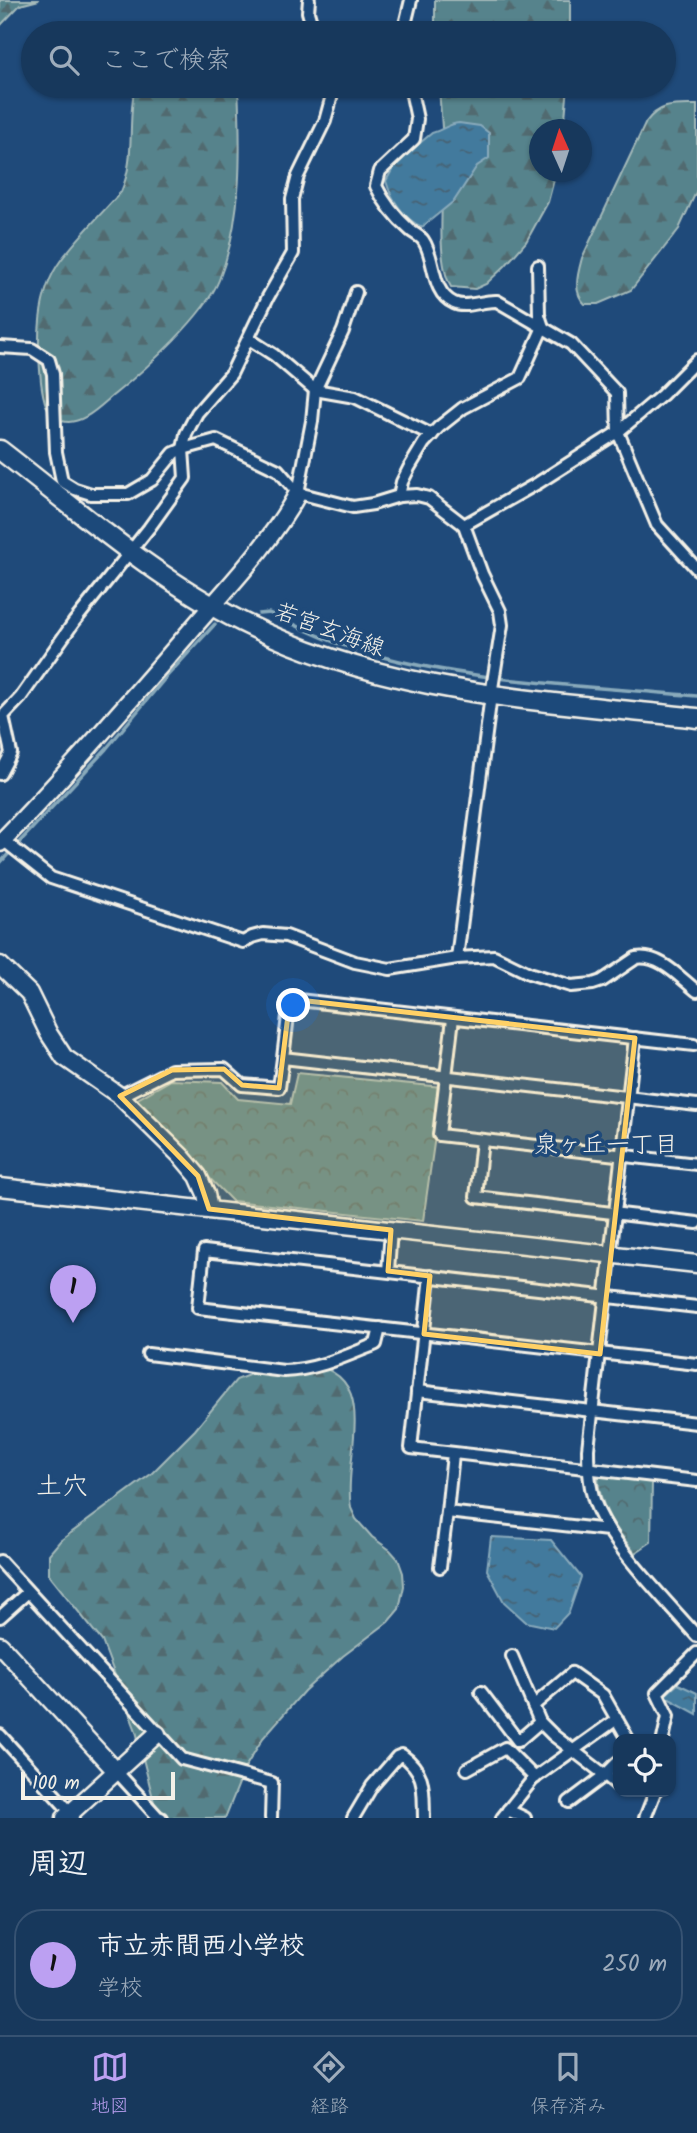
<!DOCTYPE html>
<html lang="ja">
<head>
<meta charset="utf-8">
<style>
  :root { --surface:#17385c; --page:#203f62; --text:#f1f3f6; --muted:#9eacbb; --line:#365272; --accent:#bca0f2 }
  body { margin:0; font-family:Kalam,"Klee One",sans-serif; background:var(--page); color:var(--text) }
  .controls { position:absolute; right:21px; bottom:21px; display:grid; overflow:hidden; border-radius:14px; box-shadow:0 2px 5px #0004 }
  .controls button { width:63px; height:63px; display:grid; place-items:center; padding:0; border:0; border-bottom:2px solid var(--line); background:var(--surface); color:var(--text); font:35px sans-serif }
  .compass { position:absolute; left:529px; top:119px; width:63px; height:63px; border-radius:50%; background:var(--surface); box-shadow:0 2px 5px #0004; rotate:357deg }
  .scale { position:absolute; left:21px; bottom:18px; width:154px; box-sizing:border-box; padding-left:7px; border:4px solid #f4f1e8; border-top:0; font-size:19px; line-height:24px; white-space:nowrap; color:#f4f1e8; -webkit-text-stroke:5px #1f4a7a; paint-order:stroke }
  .you { position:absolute; left:294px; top:1006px; width:24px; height:24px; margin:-18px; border:5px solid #fff; border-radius:50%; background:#1a73e8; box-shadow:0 0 0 10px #1a73e833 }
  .badge { display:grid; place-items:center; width:46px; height:46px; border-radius:50%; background:var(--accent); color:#111; font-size:23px; font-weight:700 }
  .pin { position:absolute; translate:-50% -58px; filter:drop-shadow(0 2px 4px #0008) }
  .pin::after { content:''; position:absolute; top:37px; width:24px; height:21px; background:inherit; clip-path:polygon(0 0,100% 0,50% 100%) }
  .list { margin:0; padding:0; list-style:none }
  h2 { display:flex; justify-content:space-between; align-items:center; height:91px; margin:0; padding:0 28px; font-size:30px }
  h2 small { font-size:23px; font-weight:400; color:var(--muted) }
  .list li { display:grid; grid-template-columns:46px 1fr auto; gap:21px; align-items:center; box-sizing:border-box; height:112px; margin:0 14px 14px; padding:0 14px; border:2px solid var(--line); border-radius:28px }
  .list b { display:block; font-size:26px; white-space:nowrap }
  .list p { margin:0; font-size:23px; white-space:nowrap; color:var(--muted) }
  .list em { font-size:23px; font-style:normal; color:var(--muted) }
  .icon { flex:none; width:38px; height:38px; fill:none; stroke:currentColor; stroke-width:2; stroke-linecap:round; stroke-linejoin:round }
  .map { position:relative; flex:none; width:697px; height:1818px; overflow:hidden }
  .search { position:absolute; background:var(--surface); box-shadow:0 2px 5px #0004; left:21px; right:21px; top:21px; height:77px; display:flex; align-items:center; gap:18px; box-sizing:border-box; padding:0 24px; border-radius:38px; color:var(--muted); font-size:26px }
  .sheet { height:217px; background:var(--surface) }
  nav { display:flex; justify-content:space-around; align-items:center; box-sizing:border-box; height:98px; border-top:2px solid var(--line); background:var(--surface); font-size:19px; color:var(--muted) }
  nav a { display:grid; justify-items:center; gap:4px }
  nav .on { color:var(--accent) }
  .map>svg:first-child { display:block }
</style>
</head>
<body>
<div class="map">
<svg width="697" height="1818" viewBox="0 0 697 1818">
  <defs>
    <pattern id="forest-firs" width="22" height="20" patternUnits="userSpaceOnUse" patternTransform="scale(1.75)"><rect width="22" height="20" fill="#56838c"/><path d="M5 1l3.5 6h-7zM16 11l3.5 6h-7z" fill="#516b70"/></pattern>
    <pattern id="park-crowns" width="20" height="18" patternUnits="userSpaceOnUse" patternTransform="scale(1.75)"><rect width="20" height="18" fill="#56838c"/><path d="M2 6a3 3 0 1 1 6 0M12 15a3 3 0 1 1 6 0" fill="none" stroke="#516b70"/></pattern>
    <pattern id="water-ripples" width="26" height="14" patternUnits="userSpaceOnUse" patternTransform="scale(1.75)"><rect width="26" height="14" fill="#427a9d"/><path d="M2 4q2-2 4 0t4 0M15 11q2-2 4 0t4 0" fill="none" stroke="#466172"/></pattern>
  </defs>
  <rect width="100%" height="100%" fill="#1f4a7a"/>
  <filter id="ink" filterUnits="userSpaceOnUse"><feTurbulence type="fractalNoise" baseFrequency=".0143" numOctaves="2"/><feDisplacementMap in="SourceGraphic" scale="14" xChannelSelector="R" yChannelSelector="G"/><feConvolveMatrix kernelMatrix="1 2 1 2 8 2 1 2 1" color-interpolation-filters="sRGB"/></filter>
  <g filter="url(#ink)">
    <g fill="url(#forest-firs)" stroke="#a5baba" stroke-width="2">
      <path d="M 0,0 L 39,0 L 20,5 L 0,26 Z"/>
      <rect x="435" y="0" width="135" height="33"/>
      <path d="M 135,86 L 238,86 C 241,149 243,219 219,280 C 205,315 146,369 116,393 C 102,404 82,427 62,421 C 46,417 43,397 41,382 C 37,342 36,294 61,260 C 79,236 101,214 121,192 C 136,158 127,121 135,86 Z"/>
      <path d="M 439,86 L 568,86 L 564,129 L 540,130 L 540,172 L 556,172 L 548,202 L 526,242 L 505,266 L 486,284 L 475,289 L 451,287 C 434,258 445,187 443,151 C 443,130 440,108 439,86 Z"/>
      <path d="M 697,105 L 697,190 L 679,229 L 631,290 L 598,304 L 585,304 C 572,292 578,273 582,258 L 646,122 C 660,103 674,105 697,105 Z"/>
      <path d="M 299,1363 C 387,1369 342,1453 351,1508 L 356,1519 L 372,1537 L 390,1550 L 398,1559 L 403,1573 L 404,1586 L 399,1609 L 388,1622 L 343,1656 L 304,1691 L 263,1738 L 246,1766 L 225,1818 L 158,1818 L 136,1731 L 102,1641 L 49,1575 L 49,1554 L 60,1541 L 151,1474 L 195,1430 L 236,1380 L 274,1365 Z"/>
    </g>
    <g fill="url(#park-crowns)" stroke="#a5baba" stroke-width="2">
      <path d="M 297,1073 L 442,1087 L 423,1221 L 232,1201 L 134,1101 L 171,1080 L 222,1082 L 238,1099 L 290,1104 Z"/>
      <path d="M 598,1476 L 652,1482 L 651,1542 L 635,1553 C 617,1531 598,1506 598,1476 Z"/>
    </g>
    <g fill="url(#water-ripples)" stroke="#89aabb" stroke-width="2">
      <path d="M 459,123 L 480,126 L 489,133 L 489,158 L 477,166 L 454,201 L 422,227 C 405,220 391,199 386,181 L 396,163 L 432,133 C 443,130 448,124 459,123 Z"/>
      <path d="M 491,1537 L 551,1540 L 581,1577 L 569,1612 L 554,1628 L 526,1622 L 504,1602 L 487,1570 Z"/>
      <path d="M 678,1684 L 697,1693 L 697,1714 L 664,1696 Z"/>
    </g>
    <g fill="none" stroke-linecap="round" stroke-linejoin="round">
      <g stroke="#89aabb" stroke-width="3.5">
        <path d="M 259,614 L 269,613 C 292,623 314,635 337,643 C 446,682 582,685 697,696"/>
        <path d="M 0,863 L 106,749 L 167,676 L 215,624"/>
      </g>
      <defs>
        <g id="street">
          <path d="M 309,0 L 308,12 L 314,33"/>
          <path d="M 403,33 L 411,0"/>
          <path d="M 410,86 L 417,119 L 414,139 L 380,171 L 376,186 C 384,203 395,217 410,230 C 413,233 420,236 423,240 C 436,258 430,292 454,303 C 466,309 483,300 497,301 L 571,344 L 617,393 L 618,432 L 657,525 L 697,569"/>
          <path d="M 249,339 L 274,355 L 315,390 L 355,397 L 432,435"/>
          <path d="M 0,347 L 32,349 L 49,360 L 53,374 L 56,452 L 62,481 L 75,489 L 91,494 L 128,494 L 152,480 L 174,453 L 183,449 L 216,440 L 278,470 L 298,493 L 353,507 L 373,504 L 399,496 L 417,495 L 429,498 L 464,525 L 482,574 L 500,611 L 502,625 L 491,695 L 457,958"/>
          <path d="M 298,493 L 312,421 L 315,390 L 343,331 L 356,292"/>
          <path d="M 399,496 L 402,482 L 409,468 L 424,443 L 439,427 L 463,408 L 520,378 L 543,327 L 539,315 L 538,266"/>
          <path d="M 464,525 L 538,483 L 618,432 L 662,395 L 697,360"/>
          <path d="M 0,774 L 11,753 L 3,716 L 21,697 L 74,622 L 149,528 L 185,478 L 183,449 L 186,434 L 197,413 L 231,374 L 268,297 L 293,253 L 292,199 L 298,176 L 325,121 L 331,99 L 329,86"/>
          <path d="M 3,840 L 51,878 L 243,942 L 252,937 L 263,934 L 286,936 L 355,962 L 390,969 L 457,958 L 494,956 L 529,973 L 571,986 L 593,984 L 602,981 L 636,958 C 660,954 679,977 697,991"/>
          <path d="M 453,1018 L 439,1135 L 697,1164"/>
          <path d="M 635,1038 L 588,1449 C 588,1467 589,1486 595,1503 C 611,1546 666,1600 697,1636"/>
          <path d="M 694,1045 L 290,999 L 283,1058 L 697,1105"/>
          <path d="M 120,1096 L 172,1070 L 224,1069 L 242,1085 L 279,1088 L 283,1058"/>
          <path d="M 482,1140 L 476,1197 L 697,1223"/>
          <path d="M 388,1271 L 391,1230"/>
          <path d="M 430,1276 L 411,1448 L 697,1481"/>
          <path d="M 697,1307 L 204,1251 L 198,1308 L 697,1364"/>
          <path d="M 148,1354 L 284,1371 C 317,1370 346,1356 376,1344 L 380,1328"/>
          <path d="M 417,1391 L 697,1423"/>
          <path d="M 453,1454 L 447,1512 L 608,1530"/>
          <path d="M 0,1561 L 182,1759 L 272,1783 L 271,1818"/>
          <path d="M 440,1567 L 447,1512"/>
          <path d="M 0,1617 L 28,1592"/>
          <path d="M 512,1656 L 540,1722 L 553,1735 L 605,1775 L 618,1762"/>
          <path d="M 481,1692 L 518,1741 L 540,1722"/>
          <path d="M 533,1706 L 572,1673 L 603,1695 L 628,1739"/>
          <path d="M 0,1735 L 74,1816"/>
          <path d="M 663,1739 L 668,1716 L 657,1693 L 697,1653"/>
          <path d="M 467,1769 L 505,1748 L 535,1778"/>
          <path d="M 116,1771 L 158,1817 L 161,1818"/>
          <path d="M 569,1802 L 605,1775 L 617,1785"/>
          <path d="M 508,1810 L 525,1818"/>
          <path d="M 353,1818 L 372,1786 L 397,1757 L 402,1755 C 427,1773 423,1790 424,1818"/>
          <path d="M 502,1818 L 533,1779 L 617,1719"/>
          <path d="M 645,1818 L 655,1792"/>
        </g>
        <g id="secondary">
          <path d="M 0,843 C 65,776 125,706 186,636 C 225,590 269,546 298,493"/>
          <path d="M 0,965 L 29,993 L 49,1034 L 64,1057 L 120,1096 L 182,1157 L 198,1176 L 206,1194 L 209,1209"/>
          <path d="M 0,1187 L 697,1264"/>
          <path d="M 0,1645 L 116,1771"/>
          <path d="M 65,1818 L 157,1734"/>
        </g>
        <path id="primary" d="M 0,450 C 78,510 154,578 242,622 C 388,695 539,700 697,718"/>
      </defs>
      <use href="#street" stroke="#f4f1e8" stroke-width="16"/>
      <use href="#secondary" stroke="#f4f1e8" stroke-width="21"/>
      <use href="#primary" stroke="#f4f1e8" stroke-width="23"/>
      <use href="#street" stroke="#1f4a7a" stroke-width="10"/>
      <use href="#secondary" stroke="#1f4a7a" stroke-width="16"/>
      <use href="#primary" stroke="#1f4a7a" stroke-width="18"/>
    </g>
  </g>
  <path fill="#ffd166" fill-opacity="0.2" stroke="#ffd166" stroke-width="5" stroke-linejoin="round" d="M 290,999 L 635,1038 L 600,1354 L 424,1334 L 430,1276 L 388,1271 L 391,1230 L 209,1209 L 198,1176 L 120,1096 L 172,1070 L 224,1069 L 242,1085 L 279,1088 Z"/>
  <g text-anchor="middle" stroke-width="7" stroke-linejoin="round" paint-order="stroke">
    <g font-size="23" fill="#f4f1e8" stroke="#1f4a7a">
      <text transform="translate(330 629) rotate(20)" y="8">若宮玄海線</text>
    </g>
    <g font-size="24" fill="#f4f1e8" stroke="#1f4a7a">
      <text x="606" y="1152">泉ヶ丘一丁目</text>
    </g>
    <g font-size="26" fill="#f4f1e8" stroke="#1f4a7a">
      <text x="62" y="1494">土穴</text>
    </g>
  </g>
</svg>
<div class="controls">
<button><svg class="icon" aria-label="locate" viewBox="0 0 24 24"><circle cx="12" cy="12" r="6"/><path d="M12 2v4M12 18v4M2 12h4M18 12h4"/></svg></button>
</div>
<svg class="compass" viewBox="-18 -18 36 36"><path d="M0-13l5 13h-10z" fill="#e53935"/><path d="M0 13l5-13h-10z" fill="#9eacbb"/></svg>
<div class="scale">100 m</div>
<div class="you"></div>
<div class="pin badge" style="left:73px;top:1323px">1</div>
<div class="search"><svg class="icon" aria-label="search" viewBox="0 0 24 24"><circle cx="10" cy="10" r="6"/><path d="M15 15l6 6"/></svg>ここで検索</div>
</div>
<section class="sheet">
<h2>周辺<small></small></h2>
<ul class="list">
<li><span class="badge">1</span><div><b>市立赤間西小学校</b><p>学校</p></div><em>250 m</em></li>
</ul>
</section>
<nav>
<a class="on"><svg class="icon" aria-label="map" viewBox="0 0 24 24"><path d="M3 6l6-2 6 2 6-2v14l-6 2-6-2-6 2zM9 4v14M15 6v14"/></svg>地図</a>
<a><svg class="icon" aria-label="directions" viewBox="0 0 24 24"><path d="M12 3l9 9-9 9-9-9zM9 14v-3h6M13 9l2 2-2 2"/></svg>経路</a>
<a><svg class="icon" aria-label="saved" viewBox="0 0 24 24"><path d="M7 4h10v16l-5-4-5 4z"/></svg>保存済み</a>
</nav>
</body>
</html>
